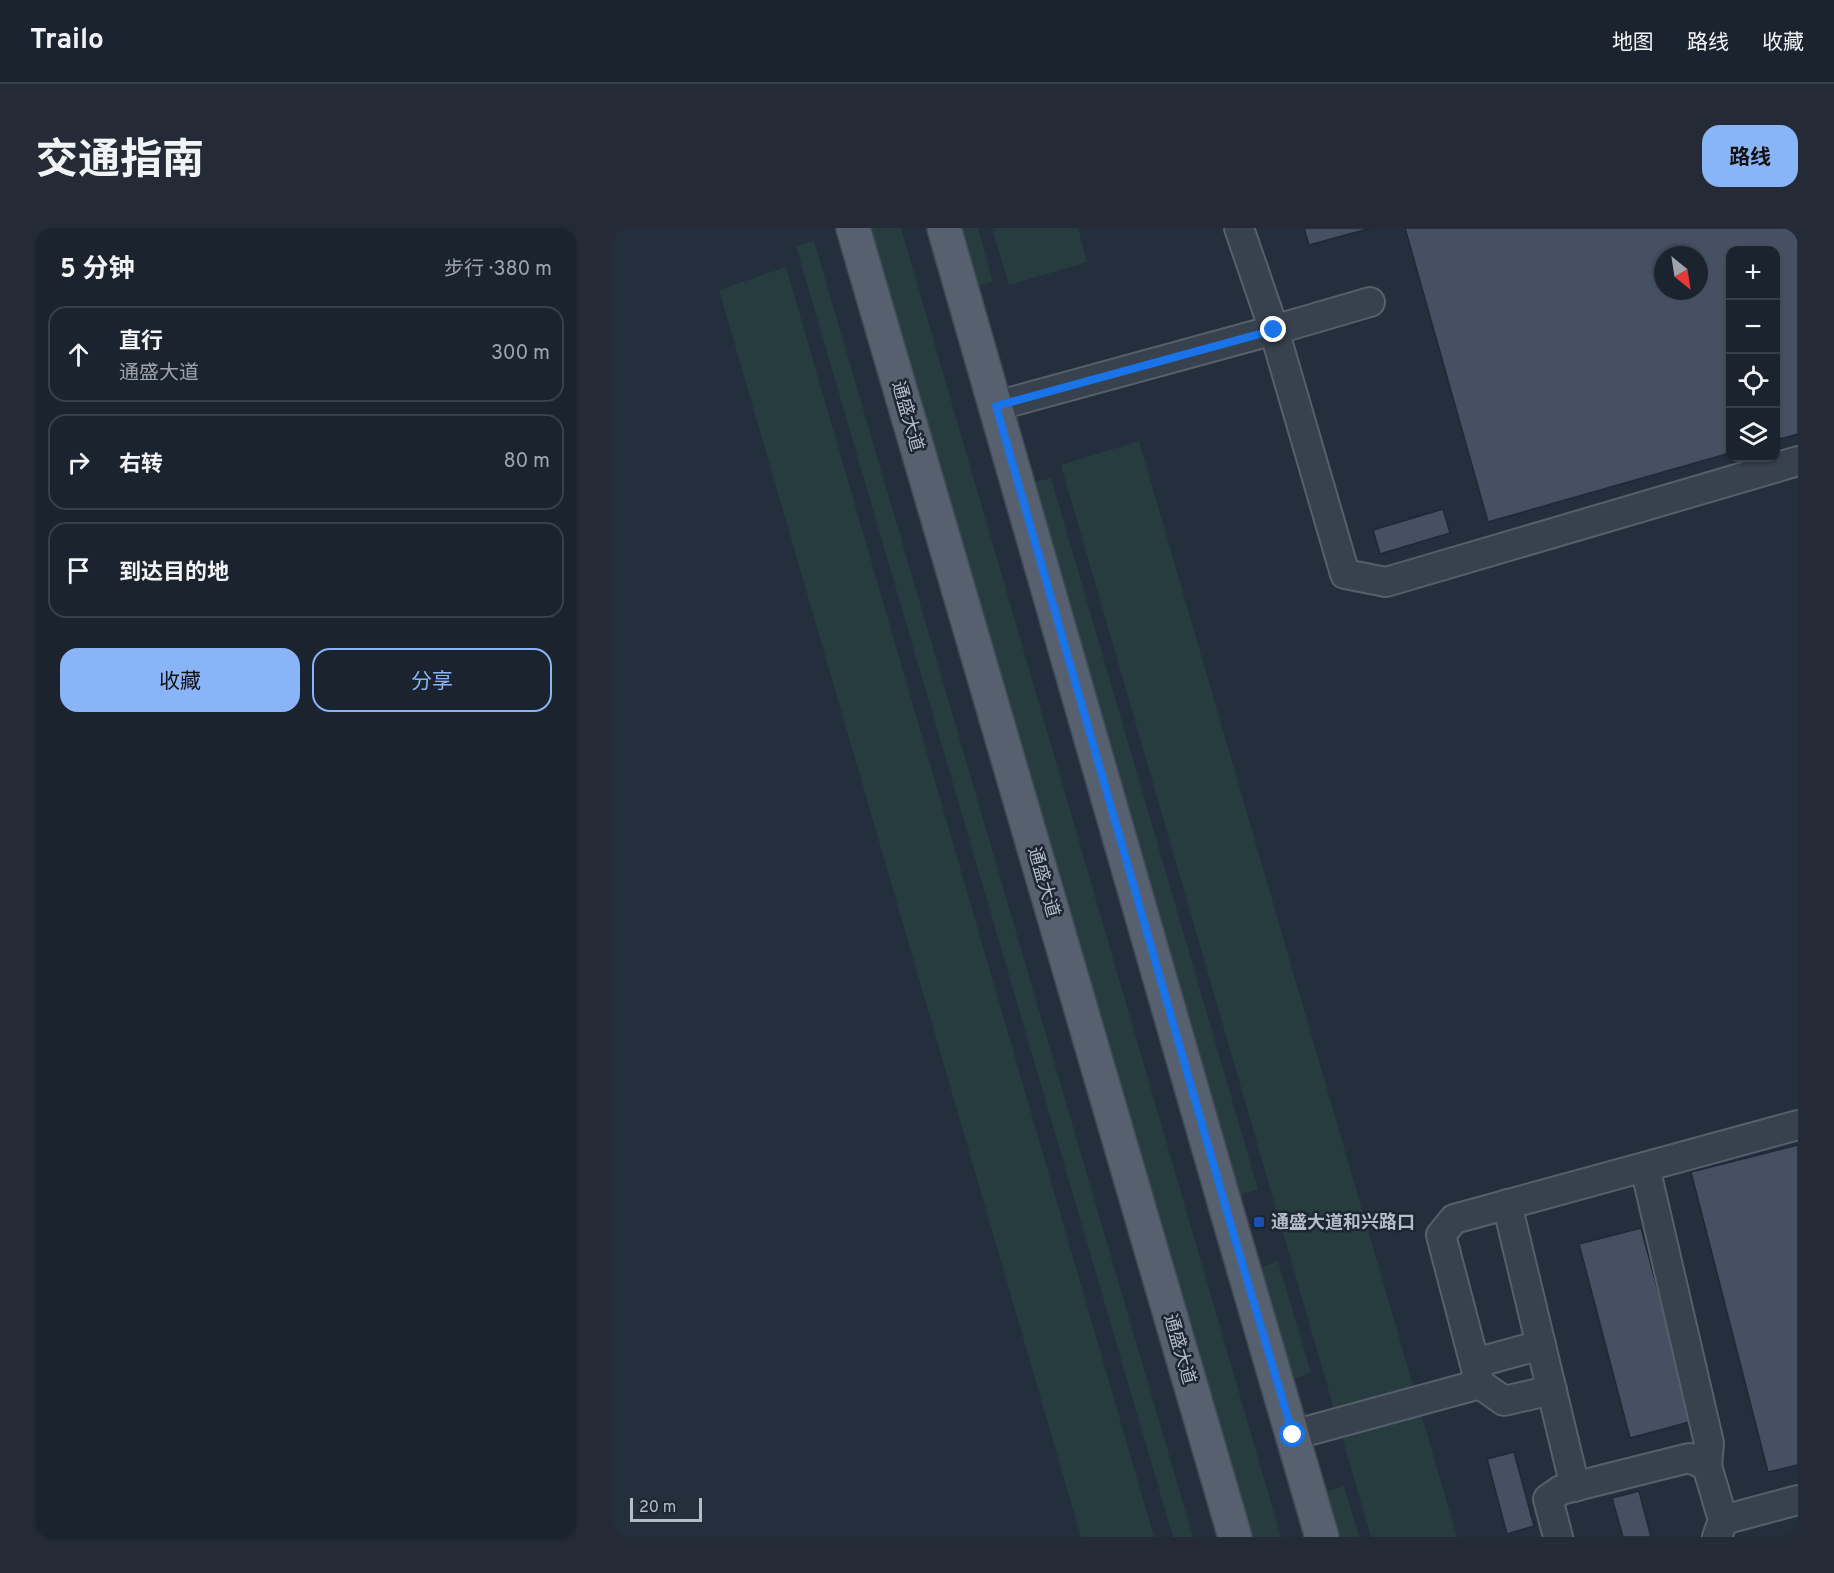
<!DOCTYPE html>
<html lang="zh">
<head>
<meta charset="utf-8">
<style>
  :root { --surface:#1b232e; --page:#242b36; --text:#f1f3f6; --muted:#a0a4aa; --line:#39404a; --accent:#8ab4f8 }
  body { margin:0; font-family:Overpass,"Noto Sans SC",sans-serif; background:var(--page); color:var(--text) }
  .controls { position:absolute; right:18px; top:18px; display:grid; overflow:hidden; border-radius:12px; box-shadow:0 2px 4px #0004 }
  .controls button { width:54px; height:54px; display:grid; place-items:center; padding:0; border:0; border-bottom:2px solid var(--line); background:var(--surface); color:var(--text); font:30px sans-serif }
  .compass { position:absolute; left:1042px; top:18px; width:54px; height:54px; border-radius:50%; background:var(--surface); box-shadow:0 2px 4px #0004; rotate:150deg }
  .scale { position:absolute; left:18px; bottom:15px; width:72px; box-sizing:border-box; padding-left:6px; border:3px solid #b4bcc9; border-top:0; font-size:16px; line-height:21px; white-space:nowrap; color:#b4bcc9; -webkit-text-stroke:4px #1d2633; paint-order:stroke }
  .stop { position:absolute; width:18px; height:18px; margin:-14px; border:4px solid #1a73e8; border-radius:50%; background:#fff }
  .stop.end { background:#1a73e8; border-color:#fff; box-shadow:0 2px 6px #0008 }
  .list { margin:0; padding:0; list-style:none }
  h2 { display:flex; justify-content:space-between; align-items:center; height:78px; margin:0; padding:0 24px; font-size:26px }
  h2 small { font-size:20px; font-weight:400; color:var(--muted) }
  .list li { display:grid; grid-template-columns:39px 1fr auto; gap:18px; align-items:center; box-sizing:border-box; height:96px; margin:0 12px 12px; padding:0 12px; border:2px solid var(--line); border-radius:18px }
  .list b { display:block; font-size:22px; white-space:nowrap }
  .list p { margin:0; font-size:20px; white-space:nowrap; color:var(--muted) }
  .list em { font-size:20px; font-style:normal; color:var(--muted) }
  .actions { display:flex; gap:12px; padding:18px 24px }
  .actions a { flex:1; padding:14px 0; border:2px solid var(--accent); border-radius:18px; text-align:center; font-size:21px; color:var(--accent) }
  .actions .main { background:var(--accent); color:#111 }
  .icon { flex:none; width:33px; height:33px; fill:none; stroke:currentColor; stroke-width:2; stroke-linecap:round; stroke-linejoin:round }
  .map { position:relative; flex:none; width:1186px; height:1309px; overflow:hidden; border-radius:18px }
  header { display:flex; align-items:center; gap:36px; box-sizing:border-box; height:84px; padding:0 30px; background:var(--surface); border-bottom:2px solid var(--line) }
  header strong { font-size:28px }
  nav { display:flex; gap:33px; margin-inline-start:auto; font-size:21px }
  .intro { display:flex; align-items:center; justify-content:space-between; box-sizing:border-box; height:144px; padding:0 36px }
  h1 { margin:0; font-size:42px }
  .button { padding:15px 27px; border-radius:18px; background:var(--accent); color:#111; font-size:21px; font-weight:700 }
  main { display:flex; gap:36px; padding:0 36px }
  aside { flex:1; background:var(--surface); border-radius:18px; box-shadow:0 2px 4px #0004 }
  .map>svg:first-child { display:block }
</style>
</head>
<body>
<header>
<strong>Trailo</strong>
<nav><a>地图</a><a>路线</a><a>收藏</a></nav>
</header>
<div class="intro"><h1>交通指南</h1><a class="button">路线</a></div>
<main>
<aside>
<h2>5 分钟<small>步行 · 380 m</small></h2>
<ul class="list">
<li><svg class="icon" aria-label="ahead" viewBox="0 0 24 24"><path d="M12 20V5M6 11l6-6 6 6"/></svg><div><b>直行</b><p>通盛大道</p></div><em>300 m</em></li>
<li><svg class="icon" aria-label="right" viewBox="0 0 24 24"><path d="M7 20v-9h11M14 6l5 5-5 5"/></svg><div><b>右转</b></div><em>80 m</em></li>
<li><svg class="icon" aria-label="arrive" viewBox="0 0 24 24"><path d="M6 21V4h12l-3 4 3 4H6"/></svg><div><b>到达目的地</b></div></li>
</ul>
<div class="actions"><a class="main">收藏</a><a>分享</a></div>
</aside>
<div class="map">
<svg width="1186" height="1309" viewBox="0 0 1186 1309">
  <rect width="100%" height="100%" fill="#242f3e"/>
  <g fill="#263c3f">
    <path d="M 257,0 L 289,0 L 669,1309 L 637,1309 Z"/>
    <path d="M 346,0 L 366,0 L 381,54 L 363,59 Z"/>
    <path d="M 380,0 L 466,0 L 475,34 L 397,57 Z"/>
    <path d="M 202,13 L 581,1309 L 561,1309 L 184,18 Z"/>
    <path d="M 174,39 L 542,1309 L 469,1309 L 107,62 Z"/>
    <path d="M 527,213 L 845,1309 L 759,1309 L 449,237 Z"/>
    <path d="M 439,250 L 646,961 L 628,967 L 420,255 Z"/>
    <path d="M 666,1033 L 699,1145 L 682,1151 L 649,1039 Z"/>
    <path d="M 732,1258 L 747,1309 L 728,1309 L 714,1264 Z"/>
  </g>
  <g fill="#455162" stroke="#1f2835" stroke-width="1.5" fill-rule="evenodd">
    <path d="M 692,0 L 759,0 L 697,17 Z"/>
    <path d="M 793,0 L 1186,0 L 1186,206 L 1164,212 L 1164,22 L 1118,22 L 1118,225 L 876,294 ZM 1051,27 L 1087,27 L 1087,63 L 1051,63 Z"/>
    <path d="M 831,281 L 838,305 L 768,326 L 761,302 Z"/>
    <path d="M 1186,917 L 1186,1237 L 1156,1244 L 1079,944 Z"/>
    <path d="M 1029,1000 L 1081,1193 L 1018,1210 L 967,1016 Z"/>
    <path d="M 902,1224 L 922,1298 L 895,1306 L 875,1231 Z"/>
    <path d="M 1027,1263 L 1039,1309 L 1011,1309 L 1000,1270 Z"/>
  </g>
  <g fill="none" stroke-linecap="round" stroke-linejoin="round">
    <defs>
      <g id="minor">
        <path d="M 627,0 L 662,102 L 758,74"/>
        <path d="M 384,178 L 662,102 L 733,346 L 774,354 L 1186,233"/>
        <path d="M 1033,939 L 1097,1215 L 1095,1238"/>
        <path d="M 895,976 L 963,1259"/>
        <path d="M 863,1135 L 929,1117"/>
        <path d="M 868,1156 L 892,1173 L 940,1162"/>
        <path d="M 681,1207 L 868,1156 L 829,1007 L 842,991 L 1186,897"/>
        <path d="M 1111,1292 L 1186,1272"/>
        <path d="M 946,1309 L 936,1271 L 949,1262 L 1077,1230 L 1095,1238 L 1111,1292 L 1105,1309"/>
      </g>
      <g id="major">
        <path d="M 241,0 L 623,1309"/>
        <path d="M 332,0 L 620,1001 L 710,1309"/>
      </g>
    </defs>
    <use href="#minor" stroke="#565f6c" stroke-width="32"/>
    <use href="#major" stroke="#414a57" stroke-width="36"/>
    <use href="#minor" stroke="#38414e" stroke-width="28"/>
    <use href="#major" stroke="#56606e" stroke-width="33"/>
  </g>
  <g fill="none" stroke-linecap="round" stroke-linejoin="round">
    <path stroke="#1a73e8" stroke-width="8" d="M 662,102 L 384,178 L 620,1001 L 681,1207"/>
  </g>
  <rect fill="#1a4fb4" stroke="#1d2633" stroke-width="2" x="641" y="988" width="12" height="12" rx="3"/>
  <g text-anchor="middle" stroke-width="5" stroke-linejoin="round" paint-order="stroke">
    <g font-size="18" fill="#b4bcc9" stroke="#1d2633">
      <text transform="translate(296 188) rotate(74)" y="6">通盛大道</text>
      <text transform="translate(432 654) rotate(74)" y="6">通盛大道</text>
      <text transform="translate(568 1121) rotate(74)" y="6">通盛大道</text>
    </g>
    <g font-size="18" font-weight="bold" fill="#b4bcc9" stroke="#1d2633" text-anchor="start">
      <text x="659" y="1000">通盛大道和兴路口</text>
    </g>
  </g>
</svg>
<div class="controls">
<button>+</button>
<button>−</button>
<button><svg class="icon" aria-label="locate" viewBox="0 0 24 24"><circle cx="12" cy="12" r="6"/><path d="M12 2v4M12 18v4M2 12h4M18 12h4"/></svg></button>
<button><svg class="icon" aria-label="layers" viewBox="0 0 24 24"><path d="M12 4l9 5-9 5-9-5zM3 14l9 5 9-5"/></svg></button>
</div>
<svg class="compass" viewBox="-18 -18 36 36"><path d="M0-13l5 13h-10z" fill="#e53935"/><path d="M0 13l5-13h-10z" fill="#a0a4aa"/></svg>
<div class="scale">20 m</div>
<div class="stop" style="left:681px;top:1207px"></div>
<div class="stop end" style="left:662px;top:102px"></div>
</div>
</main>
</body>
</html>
